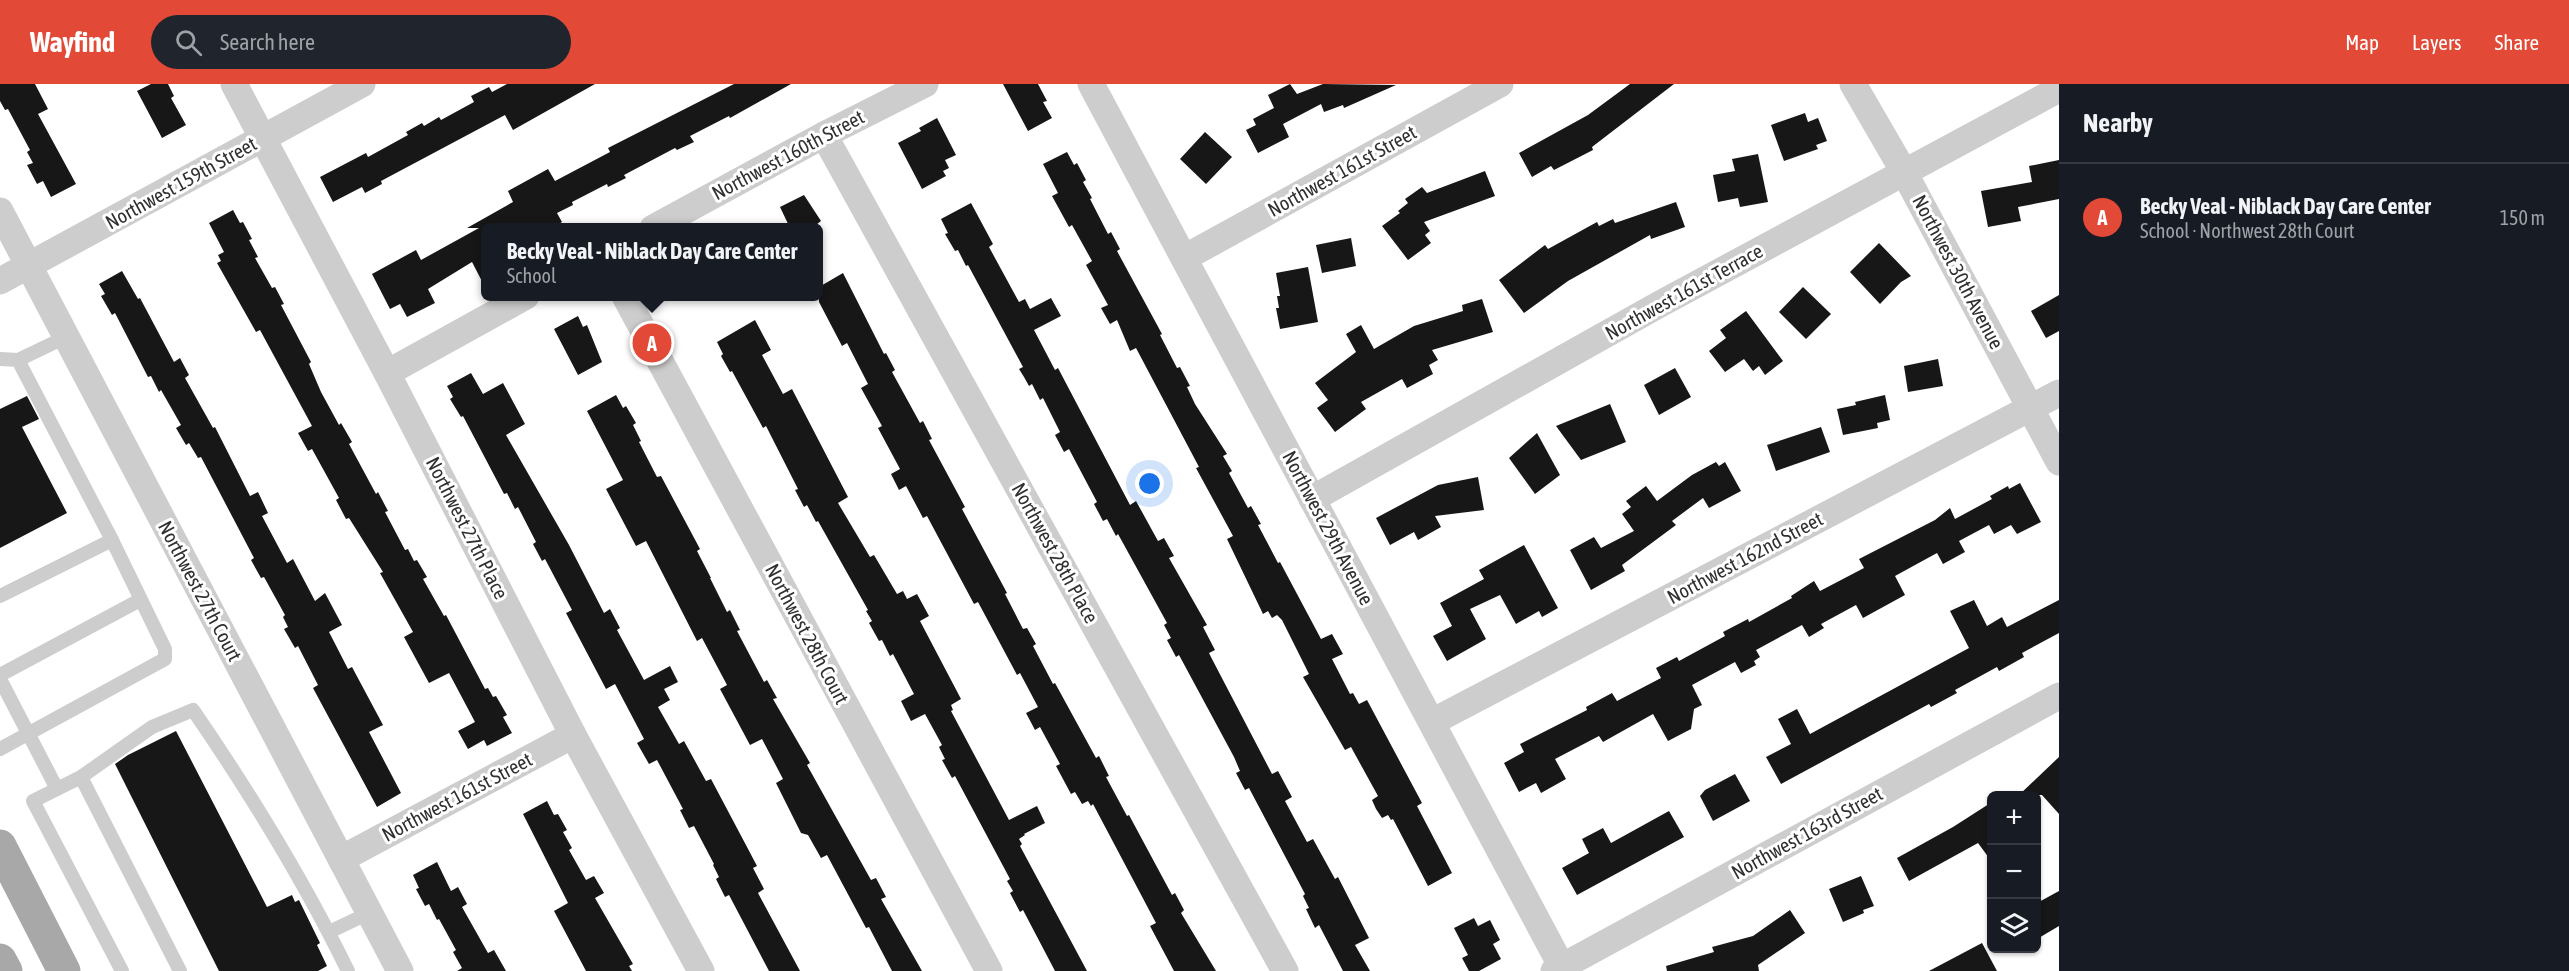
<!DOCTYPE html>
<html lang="en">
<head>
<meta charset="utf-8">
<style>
  :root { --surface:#171b24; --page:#20242c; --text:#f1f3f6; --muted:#9ea1a6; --line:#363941; --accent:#e24a37 }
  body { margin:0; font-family:"Asap Condensed",sans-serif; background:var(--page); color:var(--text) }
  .controls { position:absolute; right:18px; bottom:18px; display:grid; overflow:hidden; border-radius:9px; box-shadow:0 2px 4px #0004 }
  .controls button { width:54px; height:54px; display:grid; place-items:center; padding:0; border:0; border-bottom:2px solid var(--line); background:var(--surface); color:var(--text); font:30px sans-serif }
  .you { position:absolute; left:1150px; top:400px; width:21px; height:21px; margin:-15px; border:4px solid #fff; border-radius:50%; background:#1a73e8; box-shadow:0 0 0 9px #1a73e833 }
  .badge { display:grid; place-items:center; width:39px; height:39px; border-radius:50%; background:var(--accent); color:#fff; font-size:20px; font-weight:700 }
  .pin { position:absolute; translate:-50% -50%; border:3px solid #fff; box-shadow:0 2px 6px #0006 }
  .popup { position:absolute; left:481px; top:139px; width:342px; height:78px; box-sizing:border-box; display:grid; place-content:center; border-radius:9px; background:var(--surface); filter:drop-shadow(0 2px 4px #0005); font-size:20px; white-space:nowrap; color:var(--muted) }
  .popup b { font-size:22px; color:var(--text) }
  .popup::after { content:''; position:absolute; left:50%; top:100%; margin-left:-12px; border:12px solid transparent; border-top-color:var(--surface) }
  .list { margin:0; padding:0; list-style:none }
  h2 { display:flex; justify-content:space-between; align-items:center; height:78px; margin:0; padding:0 24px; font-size:26px }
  h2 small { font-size:20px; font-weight:400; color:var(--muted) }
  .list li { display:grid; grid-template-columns:39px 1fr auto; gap:18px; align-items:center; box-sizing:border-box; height:108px; padding:0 24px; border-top:2px solid var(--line) }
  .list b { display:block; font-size:22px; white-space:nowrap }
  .list p { margin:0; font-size:20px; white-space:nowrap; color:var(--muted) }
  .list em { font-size:20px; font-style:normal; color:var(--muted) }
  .icon { flex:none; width:33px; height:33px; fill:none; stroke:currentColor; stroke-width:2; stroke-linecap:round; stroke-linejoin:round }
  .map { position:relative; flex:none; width:2059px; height:887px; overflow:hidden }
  header { display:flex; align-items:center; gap:36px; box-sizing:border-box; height:84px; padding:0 30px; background:var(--accent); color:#fff }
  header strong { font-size:28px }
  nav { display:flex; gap:33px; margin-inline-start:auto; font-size:21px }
  .search { width:420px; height:54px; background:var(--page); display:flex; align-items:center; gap:15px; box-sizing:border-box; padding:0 21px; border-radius:33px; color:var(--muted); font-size:22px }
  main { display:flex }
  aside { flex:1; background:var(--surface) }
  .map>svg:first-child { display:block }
</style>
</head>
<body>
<header>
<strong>Wayfind</strong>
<div class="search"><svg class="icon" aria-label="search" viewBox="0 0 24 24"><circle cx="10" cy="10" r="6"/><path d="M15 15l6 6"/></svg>Search here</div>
<nav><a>Map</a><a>Layers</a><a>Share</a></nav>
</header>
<main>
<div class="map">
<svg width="2059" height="887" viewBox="0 0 2059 887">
  <rect width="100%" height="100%" fill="#fff"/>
  <g fill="#171717">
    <path d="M 0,0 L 35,0 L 48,25 L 38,30 L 76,100 L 51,113 L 43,97 L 37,100 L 27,81 L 33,79 L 27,68 L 30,66 L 8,25 L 5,26 L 0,17 Z"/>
    <path d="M 151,0 L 168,0 L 174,12 L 171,14 L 186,41 L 162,54 L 137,7 Z"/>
    <path d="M 507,0 L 595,0 L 513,46 L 505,31 L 381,97 L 382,100 L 365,109 L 362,103 L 333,118 L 320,93 L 366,69 L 368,73 L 408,51 L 406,48 L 422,39 L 424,42 L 439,33 L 441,36 L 474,18 L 471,12 L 489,3 L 492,8 Z"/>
    <path d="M 734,0 L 791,0 L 730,34 L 729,32 L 690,52 L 694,58 L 677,66 L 675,64 L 624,91 L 626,94 L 608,103 L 607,100 L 572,118 L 573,121 L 557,129 L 562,138 L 552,144 L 486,144 L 486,205 L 472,178 L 428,205 L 435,219 L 407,233 L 400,220 L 390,225 L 372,190 L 416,166 L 421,176 L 479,144 L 467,144 L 513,118 L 508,107 L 548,85 L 555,97 L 610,68 L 608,64 Z"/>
    <path d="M 1003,0 L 1038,0 L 1047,17 L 1043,18 L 1052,34 L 1028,47 Z"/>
    <path d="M 1290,0 L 1297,10 L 1323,0 L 1396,1 L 1344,24 L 1343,21 L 1324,28 L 1321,20 L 1283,40 L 1289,53 L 1258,69 L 1246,46 L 1256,41 L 1253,35 L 1274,24 L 1268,11 Z"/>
    <path d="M 1630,0 L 1674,0 L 1592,63 L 1593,66 L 1554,86 L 1551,82 L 1532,93 L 1519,69 L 1588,31 Z"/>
    <path d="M 1805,29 L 1808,38 L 1818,34 L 1827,57 L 1816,61 L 1818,65 L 1784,77 L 1771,41 Z"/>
    <path d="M 937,34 L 956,71 L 945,76 L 949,84 L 943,87 L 946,92 L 922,105 L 898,59 L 921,47 L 919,44 Z"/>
    <path d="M 1205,48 L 1232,73 L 1206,100 L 1180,75 Z"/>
    <path d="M 1067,68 L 1074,81 L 1077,79 L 1086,96 L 1083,98 L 1092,114 L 1090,115 L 1108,150 L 1111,148 L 1120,165 L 1117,167 L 1162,250 L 1160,251 L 1177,284 L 1180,283 L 1190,302 L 1187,303 L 1195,320 L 1227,370 L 1223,372 L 1232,387 L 1229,389 L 1248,424 L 1251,422 L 1261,440 L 1258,441 L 1278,479 L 1280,478 L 1321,555 L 1332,550 L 1343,570 L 1332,575 L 1350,610 L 1353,609 L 1359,620 L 1367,616 L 1422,719 L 1417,722 L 1452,789 L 1428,802 L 1393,735 L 1391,736 L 1388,731 L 1382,734 L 1376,725 L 1372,716 L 1378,712 L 1351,663 L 1345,666 L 1303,593 L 1309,590 L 1282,536 L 1277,531 L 1272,534 L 1268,527 L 1263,530 L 1227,455 L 1233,452 L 1196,384 L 1199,383 L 1136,264 L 1130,267 L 1117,236 L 1110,240 L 1101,224 L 1108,221 L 1086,181 L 1092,177 L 1072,141 L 1069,143 L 1052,112 L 1058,109 L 1043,80 Z"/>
    <path d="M 1758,70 L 1768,118 L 1740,123 L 1738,114 L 1718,118 L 1713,91 L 1735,87 L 1732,75 Z"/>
    <path d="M 2059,76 L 2059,115 L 2018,123 L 2021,137 L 1988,143 L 1981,107 L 2032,98 L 2029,82 Z"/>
    <path d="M 1485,87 L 1495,112 L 1424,138 L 1430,147 L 1425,151 L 1431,159 L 1408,176 L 1382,142 L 1400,129 L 1398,127 L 1408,119 L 1405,115 L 1422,103 L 1427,109 Z"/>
    <path d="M 804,111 L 821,137 L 812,144 L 790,144 L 780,123 Z"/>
    <path d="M 1676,118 L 1685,143 L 1651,155 L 1650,151 L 1568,197 L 1524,229 L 1499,196 L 1545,161 L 1548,165 L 1597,138 L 1599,142 L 1613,135 L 1615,139 Z"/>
    <path d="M 971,119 L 993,160 L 989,163 L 1019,218 L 1025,215 L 1030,225 L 1051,214 L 1061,232 L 1034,246 L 1055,286 L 1058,284 L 1130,421 L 1136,417 L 1158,457 L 1164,454 L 1174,472 L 1169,474 L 1207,541 L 1203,543 L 1215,566 L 1209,569 L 1212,575 L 1272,690 L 1278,687 L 1292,713 L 1285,717 L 1307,758 L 1313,755 L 1335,795 L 1338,793 L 1369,854 L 1355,861 L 1370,887 L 1343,887 L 1319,841 L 1315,844 L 1306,825 L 1309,824 L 1303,812 L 1305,810 L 1249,704 L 1245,706 L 1236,689 L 1240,687 L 1234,673 L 1179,571 L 1176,573 L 1167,556 L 1171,554 L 1164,541 L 1167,539 L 1118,450 L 1116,452 L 1107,435 L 1103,437 L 1094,420 L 1097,418 L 1069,365 L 1064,368 L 1055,351 L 1060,348 L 1043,314 L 1040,316 L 1032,300 L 1029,302 L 1024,293 L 1019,285 L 1023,283 L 968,181 L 966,182 L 958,166 L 955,167 L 945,150 L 948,149 L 941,135 Z"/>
    <path d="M 233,126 L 240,139 L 243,138 L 252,155 L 249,156 L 258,173 L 255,174 L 272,204 L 275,203 L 284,220 L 281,221 L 311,278 L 309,280 L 321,308 L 339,341 L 341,339 L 352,358 L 349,360 L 376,410 L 378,408 L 388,427 L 385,428 L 405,466 L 408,465 L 414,477 L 417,476 L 427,493 L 423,495 L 444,532 L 446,531 L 485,605 L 488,604 L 493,613 L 496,612 L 507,631 L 503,633 L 512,649 L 487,662 L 484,656 L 468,665 L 458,647 L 475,638 L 449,589 L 429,599 L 404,553 L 413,548 L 380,489 L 383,488 L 349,434 L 346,435 L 336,416 L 339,414 L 312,365 L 308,367 L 298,349 L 312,342 L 260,246 L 256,248 L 217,179 L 221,177 L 218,171 L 224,168 L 209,139 Z"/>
    <path d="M 1351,154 L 1356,182 L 1322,189 L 1316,161 Z"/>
    <path d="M 1879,159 L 1911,192 L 1901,198 L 1880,220 L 1850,188 Z"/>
    <path d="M 1308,183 L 1318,238 L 1280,245 L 1276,224 L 1279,224 L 1277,212 L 1280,212 L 1276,189 Z"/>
    <path d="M 122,187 L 138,215 L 140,214 L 174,278 L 180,274 L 189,291 L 185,294 L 213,344 L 215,343 L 250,412 L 258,408 L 268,429 L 262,432 L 287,479 L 293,475 L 315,517 L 325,509 L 342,541 L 329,548 L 348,585 L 352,583 L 383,641 L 369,648 L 401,709 L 377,723 L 313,604 L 318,601 L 298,562 L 295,564 L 284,545 L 288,543 L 283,533 L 285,531 L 264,493 L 261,494 L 251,476 L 254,474 L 201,373 L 198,374 L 189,359 L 186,361 L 176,344 L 181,341 L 161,306 L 159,308 L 151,292 L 148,293 L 115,229 L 112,231 L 101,212 L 105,210 L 99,200 Z"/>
    <path d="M 843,189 L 884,270 L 886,269 L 895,286 L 892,288 L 920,339 L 923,337 L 932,355 L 929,356 L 965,423 L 962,425 L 1007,509 L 1005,510 L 1023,545 L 1027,544 L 1036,560 L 1033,562 L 1053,600 L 1055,599 L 1096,674 L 1099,672 L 1109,692 L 1106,693 L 1127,732 L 1129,731 L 1172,811 L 1175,809 L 1184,826 L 1181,829 L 1216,887 L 1174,887 L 1150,842 L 1156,839 L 1093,720 L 1091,722 L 1088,717 L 1082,720 L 1075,708 L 1071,710 L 1056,682 L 1060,680 L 1040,643 L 1035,646 L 1026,629 L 1038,623 L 1020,589 L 1017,591 L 978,518 L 974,520 L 927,432 L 923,434 L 906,402 L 899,406 L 891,390 L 900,385 L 878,344 L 882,342 L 861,304 L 868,300 L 847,259 L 842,262 L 819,218 L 819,203 Z"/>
    <path d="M 1803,203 L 1831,230 L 1806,255 L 1779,228 Z"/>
    <path d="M 2059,211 L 2059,247 L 2046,254 L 2031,227 Z"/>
    <path d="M 1482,215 L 1493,248 L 1432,266 L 1438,276 L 1429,281 L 1433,290 L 1407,304 L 1402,295 L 1361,318 L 1366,325 L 1335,348 L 1317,324 L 1328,316 L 1315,299 L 1356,268 L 1346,250 L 1361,241 L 1374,265 L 1414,242 L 1463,227 L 1462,221 Z"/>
    <path d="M 1746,227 L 1783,277 L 1765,291 L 1759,282 L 1753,287 L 1744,275 L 1725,288 L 1709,267 L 1726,254 L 1720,246 Z"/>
    <path d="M 578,232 L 583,243 L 587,241 L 602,278 L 578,291 L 554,245 Z"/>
    <path d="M 755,236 L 771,266 L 762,271 L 783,310 L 792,305 L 848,413 L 838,419 L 870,473 L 874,471 L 897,510 L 903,507 L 907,515 L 917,510 L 929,532 L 920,537 L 961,615 L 951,621 L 953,626 L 951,627 L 1009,736 L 1037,722 L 1045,739 L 1024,750 L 1025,751 L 1019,755 L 1022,760 L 1020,762 L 1087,887 L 1055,887 L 1023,826 L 1020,828 L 1010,809 L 1013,807 L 1007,797 L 1010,795 L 955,692 L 952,694 L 942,676 L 945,675 L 939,663 L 942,661 L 925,630 L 911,637 L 901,617 L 914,610 L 893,570 L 890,572 L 882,556 L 879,557 L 869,539 L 872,537 L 866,527 L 868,526 L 818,437 L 816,438 L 807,421 L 804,423 L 795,406 L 798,405 L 766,342 L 763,344 L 732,287 L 730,288 L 721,272 L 723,270 L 717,258 Z"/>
    <path d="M 1938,275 L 1943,302 L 1908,308 L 1904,282 Z"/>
    <path d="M 1675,284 L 1691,313 L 1659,331 L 1644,301 Z"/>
    <path d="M 471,289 L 483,310 L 503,299 L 525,340 L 506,351 L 569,461 L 604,529 L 610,525 L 620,544 L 617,546 L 644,596 L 670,582 L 678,598 L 664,605 L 670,616 L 658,623 L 679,660 L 684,657 L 706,697 L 711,695 L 747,763 L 757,782 L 753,784 L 764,805 L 758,809 L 800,887 L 769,887 L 729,811 L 725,813 L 716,795 L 719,793 L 713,781 L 714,780 L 694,742 L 689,744 L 680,726 L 683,725 L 657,676 L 649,680 L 637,659 L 644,655 L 615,600 L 606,605 L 566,529 L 572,526 L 545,475 L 542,477 L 533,460 L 536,458 L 518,423 L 515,425 L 507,409 L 504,410 L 463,332 L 461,333 L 450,315 L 453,313 L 447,302 Z"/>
    <path d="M 616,311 L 623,324 L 626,322 L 636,339 L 633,341 L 641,357 L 639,358 L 657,393 L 661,392 L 700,465 L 697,467 L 711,494 L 710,494 L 727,528 L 730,526 L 740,546 L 737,547 L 764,598 L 767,596 L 777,614 L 773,615 L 810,679 L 807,681 L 871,796 L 876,794 L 886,813 L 881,815 L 922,887 L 892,887 L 869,843 L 866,844 L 827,771 L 821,774 L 808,751 L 801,749 L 776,699 L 783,695 L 762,655 L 750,661 L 720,605 L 727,601 L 702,554 L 697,557 L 646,457 L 636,462 L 606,405 L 623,396 L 587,327 Z"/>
    <path d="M 1885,311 L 1890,336 L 1877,339 L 1878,344 L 1843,351 L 1837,325 L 1856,321 L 1855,318 Z"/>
    <path d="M 27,312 L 39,335 L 22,343 L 67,429 L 0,464 L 0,325 Z"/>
    <path d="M 1610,320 L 1626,358 L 1581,376 L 1556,342 Z"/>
    <path d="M 1821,343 L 1830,368 L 1776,387 L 1767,361 Z"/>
    <path d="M 1537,349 L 1560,391 L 1535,410 L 1509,374 Z"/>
    <path d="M 1716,378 L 1719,382 L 1725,378 L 1741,407 L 1709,424 L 1703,414 L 1672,437 L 1676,441 L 1622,481 L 1625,487 L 1591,506 L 1570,466 L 1594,453 L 1601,464 L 1634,447 L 1622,430 L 1631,423 L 1626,417 L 1646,402 L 1657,417 L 1692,391 Z"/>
    <path d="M 1478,393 L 1484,426 L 1435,432 L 1441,443 L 1418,456 L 1414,448 L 1390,461 L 1376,434 L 1438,401 Z"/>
    <path d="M 2020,399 L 2041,438 L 2017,450 L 2011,441 L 1994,450 L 1989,441 L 1959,457 L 1965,468 L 1943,480 L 1937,469 L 1895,492 L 1905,511 L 1863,534 L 1856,521 L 1821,540 L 1824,544 L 1809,553 L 1802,541 L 1756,566 L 1760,573 L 1754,577 L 1756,581 L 1741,589 L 1735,578 L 1692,601 L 1702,621 L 1694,625 L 1691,645 L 1668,657 L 1653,630 L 1603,658 L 1599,652 L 1555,675 L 1566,695 L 1541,709 L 1536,699 L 1519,708 L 1504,679 L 1524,668 L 1520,660 L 1587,626 L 1586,623 L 1612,609 L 1617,617 L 1661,594 L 1656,584 L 1677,573 L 1679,577 L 1725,552 L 1723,548 L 1748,535 L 1749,538 L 1792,514 L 1791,512 L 1814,497 L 1820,507 L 1864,484 L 1859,475 L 1935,436 L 1950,424 L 1955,435 L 1992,415 L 1990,412 L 2008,402 L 2009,405 Z"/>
    <path d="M 1524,461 L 1558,524 L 1542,533 L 1539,527 L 1516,540 L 1500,511 L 1470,525 L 1486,555 L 1447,577 L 1433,552 L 1452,542 L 1440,519 L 1484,495 L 1479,486 Z"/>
    <path d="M 1974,516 L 1987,542 L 2002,533 L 2007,543 L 2059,516 L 2059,549 L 2022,569 L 2024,573 L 1999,587 L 1997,583 L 1955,606 L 1957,609 L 1931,623 L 1929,620 L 1781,700 L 1766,673 L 1791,660 L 1778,635 L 1797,625 L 1810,650 L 1969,564 L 1950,527 Z"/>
    <path d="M 176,647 L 267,823 L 292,811 L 295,818 L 299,816 L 320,859 L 317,861 L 327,882 L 318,887 L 219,887 L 115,680 L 128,671 Z"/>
    <path d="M 2059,673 L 2059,730 L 2042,711 L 2019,711 Z"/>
    <path d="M 1735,690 L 1750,717 L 1713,737 L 1700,712 L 1705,706 Z"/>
    <path d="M 547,717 L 554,731 L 558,730 L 567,746 L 563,748 L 572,764 L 569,766 L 586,796 L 594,792 L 604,809 L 595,814 L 633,880 L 629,882 L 632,887 L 586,887 L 554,827 L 568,819 L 523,730 Z"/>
    <path d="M 1992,718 L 1992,778 L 1978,759 L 1909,797 L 1897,774 L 1953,743 Z"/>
    <path d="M 1669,727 L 1684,753 L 1577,811 L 1562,784 L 1589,769 L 1582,755 L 1603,744 L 1611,759 Z"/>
    <path d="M 437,778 L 451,807 L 458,803 L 467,820 L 462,823 L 488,869 L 494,866 L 506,887 L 457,887 L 462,884 L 453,868 L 456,866 L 439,835 L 437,836 L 429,820 L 425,822 L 416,805 L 419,804 L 413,791 Z"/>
    <path d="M 1861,792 L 1874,822 L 1863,826 L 1864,829 L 1843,838 L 1829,805 Z"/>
    <path d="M 2059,807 L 2059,842 L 2037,855 L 2037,819 Z"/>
    <path d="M 1790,826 L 1805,849 L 1758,881 L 1759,887 L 1667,887 L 1666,882 L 1714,868 L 1712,863 L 1753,852 Z"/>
    <path d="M 1474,834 L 1478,842 L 1490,836 L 1500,856 L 1493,860 L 1501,875 L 1479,887 L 1469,887 L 1462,874 L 1468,871 L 1454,844 Z"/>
    <path d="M 1982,859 L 1997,887 L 1929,887 Z"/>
  </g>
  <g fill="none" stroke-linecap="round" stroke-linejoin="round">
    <g stroke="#cdcdcd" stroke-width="14">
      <path d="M 0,275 L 18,276 L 112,456 L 165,565 L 165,575 L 0,665"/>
      <path d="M 18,276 L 66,253"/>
      <path d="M 0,512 L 112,456"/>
      <path d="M 0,591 L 140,516"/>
      <path d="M 0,595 L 57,705"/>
      <path d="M 81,693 L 152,643 L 193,626 C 250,709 304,797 348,887"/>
      <path d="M 329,848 L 369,829"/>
      <path d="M 122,887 L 33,717 L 81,693 L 180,887"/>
    </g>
    <g stroke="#cdcdcd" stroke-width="27">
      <path d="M 234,0 L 387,289 L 573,651 L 701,887"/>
      <path d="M 1091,0 L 1564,887"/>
      <path d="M 1853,0 L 1904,88 L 2059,378"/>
      <path d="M 824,51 L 1285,887"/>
      <path d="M 0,127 L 400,887"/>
      <path d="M 653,144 L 824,51 L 925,0"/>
      <path d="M 1184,174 L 1500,0"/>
      <path d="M 0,197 L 362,0"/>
      <path d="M 625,212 L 989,887"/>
      <path d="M 387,289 L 526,212"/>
      <path d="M 1312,415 L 1660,220 L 2059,5"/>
      <path d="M 1432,638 L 2059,309"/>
      <path d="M 341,775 L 573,651"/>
      <path d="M 1554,887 L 2059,612"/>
    </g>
    <g stroke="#a8a8a8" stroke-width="33">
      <path d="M 0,762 L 64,887"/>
      <path d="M 0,876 L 6,887"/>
    </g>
  </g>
  <g text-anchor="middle" stroke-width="6" stroke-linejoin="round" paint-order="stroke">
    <g font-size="20" fill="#303030" stroke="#fff">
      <text transform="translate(788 71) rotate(-28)" y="7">Northwest 160th Street</text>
      <text transform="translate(1342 87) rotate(-29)" y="7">Northwest 161st Street</text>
      <text transform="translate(181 99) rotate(-29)" y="7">Northwest 159th Street</text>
      <text transform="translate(1958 188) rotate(62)" y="7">Northwest 30th Avenue</text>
      <text transform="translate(1684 208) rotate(-29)" y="7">Northwest 161st Terrace</text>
      <text transform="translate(467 444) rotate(63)" y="7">Northwest 27th Place</text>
      <text transform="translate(1328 444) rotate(62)" y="7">Northwest 29th Avenue</text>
      <text transform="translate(1055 469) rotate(61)" y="7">Northwest 28th Place</text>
      <text transform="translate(1745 474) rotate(-28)" y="7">Northwest 162nd Street</text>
      <text transform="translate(200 507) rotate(62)" y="7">Northwest 27th Court</text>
      <text transform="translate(807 550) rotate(62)" y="7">Northwest 28th Court</text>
      <text transform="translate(457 713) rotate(-28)" y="7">Northwest 161st Street</text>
      <text transform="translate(1807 749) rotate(-29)" y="7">Northwest 163rd Street</text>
    </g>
  </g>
</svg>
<div class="controls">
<button>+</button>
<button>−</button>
<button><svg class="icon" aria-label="layers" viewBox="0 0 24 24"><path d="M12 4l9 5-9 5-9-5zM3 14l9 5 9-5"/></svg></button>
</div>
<div class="you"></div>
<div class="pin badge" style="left:652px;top:259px">A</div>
<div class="popup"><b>Becky Veal - Niblack Day Care Center</b>School</div>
</div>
<aside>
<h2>Nearby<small></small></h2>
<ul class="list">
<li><span class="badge">A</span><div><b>Becky Veal - Niblack Day Care Center</b><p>School · Northwest 28th Court</p></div><em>150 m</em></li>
</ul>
</aside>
</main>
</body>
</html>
